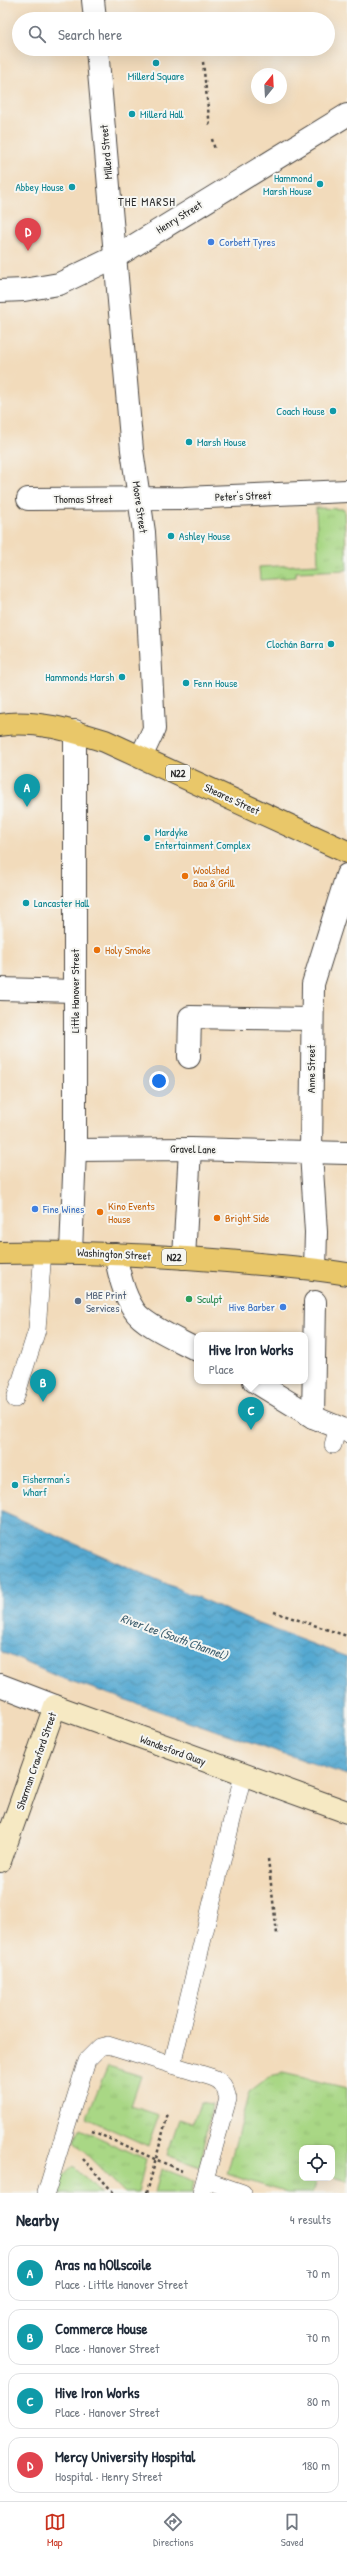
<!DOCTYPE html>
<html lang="en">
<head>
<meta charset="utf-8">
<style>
  :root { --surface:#fff; --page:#f2f2f3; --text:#1f2937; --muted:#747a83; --line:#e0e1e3; --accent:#c8321e }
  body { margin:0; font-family:"Patrick Hand",sans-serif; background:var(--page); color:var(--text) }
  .controls { position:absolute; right:12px; bottom:12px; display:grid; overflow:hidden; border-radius:8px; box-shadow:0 4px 16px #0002 }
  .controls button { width:36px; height:36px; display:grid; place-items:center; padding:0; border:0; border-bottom:1px solid var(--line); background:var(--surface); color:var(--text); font:20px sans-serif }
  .compass { position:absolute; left:251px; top:68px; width:36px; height:36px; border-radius:50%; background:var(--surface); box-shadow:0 4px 16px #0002; rotate:18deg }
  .you { position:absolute; left:159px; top:1081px; width:14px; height:14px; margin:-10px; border:3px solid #fff; border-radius:50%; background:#1a73e8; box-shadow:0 0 0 6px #1a73e833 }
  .badge { display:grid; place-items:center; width:26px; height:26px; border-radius:50%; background:var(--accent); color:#fff; font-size:13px; font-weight:700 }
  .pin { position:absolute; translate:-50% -33px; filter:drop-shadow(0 1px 2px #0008) }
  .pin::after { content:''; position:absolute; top:21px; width:14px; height:12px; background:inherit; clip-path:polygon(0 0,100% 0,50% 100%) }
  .popup { position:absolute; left:194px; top:1332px; width:114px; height:52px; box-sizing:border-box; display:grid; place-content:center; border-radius:8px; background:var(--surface); filter:drop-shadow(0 1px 3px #0005); font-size:13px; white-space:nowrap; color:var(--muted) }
  .popup b { font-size:15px; color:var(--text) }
  .popup::after { content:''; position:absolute; left:50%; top:100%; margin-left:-8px; border:8px solid transparent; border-top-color:var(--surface) }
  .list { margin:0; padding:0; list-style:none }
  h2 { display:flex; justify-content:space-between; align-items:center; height:52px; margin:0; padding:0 16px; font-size:17px }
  h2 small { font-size:13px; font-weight:400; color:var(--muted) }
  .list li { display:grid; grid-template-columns:26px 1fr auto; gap:12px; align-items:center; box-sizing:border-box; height:56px; margin:0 8px 8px; padding:0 8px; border:1px solid var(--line); border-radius:12px }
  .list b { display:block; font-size:15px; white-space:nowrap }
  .list p { margin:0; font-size:13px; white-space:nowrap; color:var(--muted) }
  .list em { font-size:13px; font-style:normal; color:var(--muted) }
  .icon { flex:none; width:22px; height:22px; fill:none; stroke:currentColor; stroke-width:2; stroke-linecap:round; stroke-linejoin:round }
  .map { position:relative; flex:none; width:347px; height:2193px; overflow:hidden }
  .search { position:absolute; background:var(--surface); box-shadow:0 4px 16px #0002; left:12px; right:12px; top:12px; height:44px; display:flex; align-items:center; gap:10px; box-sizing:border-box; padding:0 14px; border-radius:22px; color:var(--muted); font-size:15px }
  .sheet { height:308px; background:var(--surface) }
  nav { display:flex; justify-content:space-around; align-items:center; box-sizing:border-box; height:56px; border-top:1px solid var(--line); background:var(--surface); font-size:11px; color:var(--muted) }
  nav a { display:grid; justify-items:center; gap:2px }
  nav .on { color:var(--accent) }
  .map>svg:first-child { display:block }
</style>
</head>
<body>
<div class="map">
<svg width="347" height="2193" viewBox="0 0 347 2193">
  <defs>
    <pattern id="grass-tufts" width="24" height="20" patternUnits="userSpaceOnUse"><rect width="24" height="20" fill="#a9d785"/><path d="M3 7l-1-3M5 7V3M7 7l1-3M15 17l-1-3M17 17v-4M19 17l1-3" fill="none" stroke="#92b973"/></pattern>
    <pattern id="water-waves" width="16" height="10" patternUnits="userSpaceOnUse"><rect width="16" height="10" fill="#55a9d1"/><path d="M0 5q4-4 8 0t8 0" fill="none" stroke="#478aaa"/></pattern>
  </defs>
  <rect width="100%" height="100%" fill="#f6f6f2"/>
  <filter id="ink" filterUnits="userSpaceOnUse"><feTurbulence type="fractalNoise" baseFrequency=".025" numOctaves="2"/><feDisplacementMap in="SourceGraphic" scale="8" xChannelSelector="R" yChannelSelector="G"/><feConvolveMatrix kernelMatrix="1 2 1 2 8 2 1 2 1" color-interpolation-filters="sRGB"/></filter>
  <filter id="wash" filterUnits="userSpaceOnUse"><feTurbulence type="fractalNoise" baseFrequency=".012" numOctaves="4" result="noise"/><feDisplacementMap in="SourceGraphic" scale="16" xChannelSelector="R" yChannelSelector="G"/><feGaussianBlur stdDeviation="0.9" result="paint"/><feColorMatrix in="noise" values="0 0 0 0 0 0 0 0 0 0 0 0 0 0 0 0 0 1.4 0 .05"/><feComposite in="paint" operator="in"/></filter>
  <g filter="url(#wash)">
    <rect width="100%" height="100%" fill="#f2dbbb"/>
    <g fill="url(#grass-tufts)" stroke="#6a8158">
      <path d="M 316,508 L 344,509 L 347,570 L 296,572 L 296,577 L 260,580 L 259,567 L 318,564 Z"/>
      <path d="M 108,2066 L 141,2076 L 131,2106 L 159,2115 L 148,2146 L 86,2118 Z"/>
      <path d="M 283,2073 L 347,2088 L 347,2181 L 332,2177 L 332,2148 L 302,2148 L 302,2178 L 318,2178 L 313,2193 L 287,2193 L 227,2174 L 249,2092 L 270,2076 Z"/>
      <path d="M 200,2102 L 212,2104 L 200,2167 L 167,2155 L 179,2119 L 193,2123 Z"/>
      <path d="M 80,2129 L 146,2159 L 138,2193 L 125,2193 L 74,2142 Z"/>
      <path d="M 74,2166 L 101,2193 L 51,2193 L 55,2183 Z"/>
      <path d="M 161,2168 L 194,2181 L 192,2193 L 155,2193 Z"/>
    </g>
    <path fill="url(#water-waves)" stroke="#406a7e" d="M 0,1511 L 254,1622 L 347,1657 L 347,1775 L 56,1676 L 0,1651 Z"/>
  </g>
  <g filter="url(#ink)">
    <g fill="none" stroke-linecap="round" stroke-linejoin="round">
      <defs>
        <g id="service">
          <path d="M 15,1399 L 37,1330 L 43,1251"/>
          <path d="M 333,1445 L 338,1427"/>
          <path d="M 172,2065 L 243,1775"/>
          <path d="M 205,2180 L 243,2193"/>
          <path d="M 46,2193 L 87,2060 L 100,2047 L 108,2045 L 211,2077 C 223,2081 225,2087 228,2099 L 201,2193"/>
        </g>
        <path id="pedestrian" d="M 313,1417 L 315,1302"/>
        <g id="minor">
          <path d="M 93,0 L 95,19"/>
          <path d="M 97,49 L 132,450 L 144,532 L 154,729 L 141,757"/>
          <path d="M 28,499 L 184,498 L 347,491"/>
          <path d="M 0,989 L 75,991"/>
          <path d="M 189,1057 L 190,1017 L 311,1019"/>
          <path d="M 75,1150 L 190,1149 L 347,1153"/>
          <path d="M 71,1252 L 75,1150 L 75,731"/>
          <path d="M 115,1254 C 119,1273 123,1293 134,1310 C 143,1325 181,1341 197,1350"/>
          <path d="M 184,1258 L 190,1149"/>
          <path d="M 315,1269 L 316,1232 L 311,1153 L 313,984 L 347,875"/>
          <path d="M 254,1381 L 313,1417 L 347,1431"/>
        </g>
        <g id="tertiary">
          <path d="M 0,291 L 24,290 L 59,284 L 117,256 L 347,115"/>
          <path d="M 0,1685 L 55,1706"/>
        </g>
        <path id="secondary" d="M 0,1861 L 55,1706 L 347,1812"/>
        <g id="trunk">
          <path d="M 0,725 C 34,719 73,731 105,741 L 347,852"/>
          <path d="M 0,1253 C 76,1251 151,1255 227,1261 C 267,1265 307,1267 347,1274"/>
        </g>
      </defs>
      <use href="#service" stroke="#494541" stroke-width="18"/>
      <use href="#pedestrian" stroke="#494541" stroke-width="24"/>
      <use href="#minor" stroke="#494541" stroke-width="24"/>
      <use href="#tertiary" stroke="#494541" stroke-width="24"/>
      <use href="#secondary" stroke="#494541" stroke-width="24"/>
      <use href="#trunk" stroke="#494541" stroke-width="24"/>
      <g stroke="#494541" stroke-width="2.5" stroke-dasharray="3 3" stroke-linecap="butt">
        <path d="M 203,62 L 210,127"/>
        <path d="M 212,139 L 215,150"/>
        <path d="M 274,1612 L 347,1636"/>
        <path d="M 268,1859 L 277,1934"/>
        <path d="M 92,2131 L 182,2171"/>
        <path d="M 83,2159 L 114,2193"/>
        <path d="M 147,2193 L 168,2113"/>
      </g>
      <use href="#service" stroke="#fff" stroke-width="17"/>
      <use href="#pedestrian" stroke="#fff" stroke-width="22"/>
      <use href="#minor" stroke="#fff" stroke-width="22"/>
      <use href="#tertiary" stroke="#fff" stroke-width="22"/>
      <use href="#secondary" stroke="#f6e9c3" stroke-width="22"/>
      <use href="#trunk" stroke="#e9c769" stroke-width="22"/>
    </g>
  </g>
  <g fill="#0f9aa8" stroke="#f6f6f2" stroke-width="1.5">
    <circle cx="156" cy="63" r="4"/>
    <circle cx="132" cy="114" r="4"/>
    <circle cx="320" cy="184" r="4"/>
    <circle cx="72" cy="187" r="4"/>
    <circle cx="333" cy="411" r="4"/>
    <circle cx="189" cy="442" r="4"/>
    <circle cx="171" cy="536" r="4"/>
    <circle cx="331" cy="644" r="4"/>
    <circle cx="122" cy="677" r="4"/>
    <circle cx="186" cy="683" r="4"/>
    <circle cx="147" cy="838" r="4"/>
    <circle cx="26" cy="903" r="4"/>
    <circle cx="15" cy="1485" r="4"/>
  </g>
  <g fill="#3f7fe0" stroke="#f6f6f2" stroke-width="1.5">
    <circle cx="211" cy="242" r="4"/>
    <circle cx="35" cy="1209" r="4"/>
    <circle cx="283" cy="1307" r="4"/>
  </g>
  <g fill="#e8710a" stroke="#f6f6f2" stroke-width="1.5">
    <circle cx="185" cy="876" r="4"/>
    <circle cx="97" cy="950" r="4"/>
    <circle cx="100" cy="1212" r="4"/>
    <circle cx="217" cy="1218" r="4"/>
  </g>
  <circle fill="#2e9e5b" stroke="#f6f6f2" stroke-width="1.5" cx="189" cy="1299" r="4"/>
  <circle fill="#5c6f8a" stroke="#f6f6f2" stroke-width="1.5" cx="78" cy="1301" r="4"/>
  <g text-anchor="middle" stroke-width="4" stroke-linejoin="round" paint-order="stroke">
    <g fill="#f6f6f2" stroke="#686867" stroke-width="1">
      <rect x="166" y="765" width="24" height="16" rx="3"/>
      <rect x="162" y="1249" width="24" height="16" rx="3"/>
    </g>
    <g font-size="10" font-weight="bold" fill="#2b2b2b">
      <text x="178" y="777">N22</text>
      <text x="174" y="1261">N22</text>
    </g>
    <g font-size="11" fill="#0d838f" stroke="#f6f6f2" text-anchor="start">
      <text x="156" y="80" text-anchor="middle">Millerd Square</text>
      <text x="140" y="118">Millerd Hall</text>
      <text x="312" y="182" text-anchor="end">Hammond<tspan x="312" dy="13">Marsh House</tspan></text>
      <text x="64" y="191" text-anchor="end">Abbey House</text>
      <text x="325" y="415" text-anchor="end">Coach House</text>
      <text x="197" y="446">Marsh House</text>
      <text x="179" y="540">Ashley House</text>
      <text x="323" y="648" text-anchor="end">Clochán Barra</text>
      <text x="114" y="681" text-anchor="end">Hammonds Marsh</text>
      <text x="194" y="687">Fenn House</text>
      <text x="155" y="836">Mardyke<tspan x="155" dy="13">Entertainment Complex</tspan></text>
      <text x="34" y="907">Lancaster Hall</text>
      <text x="23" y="1483">Fisherman's<tspan x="23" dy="13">Wharf</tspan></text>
    </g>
    <g font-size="11" fill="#2b2b2b" stroke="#f6f6f2">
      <text transform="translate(106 152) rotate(-95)" y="4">Millerd Street</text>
      <text transform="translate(179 217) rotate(-32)" y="4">Henry Street</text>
      <text transform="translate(243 496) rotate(-2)" y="4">Peter's Street</text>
      <text x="83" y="503">Thomas Street</text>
      <text transform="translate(140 507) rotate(82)" y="4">Moore Street</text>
      <text transform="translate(232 799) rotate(25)" y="4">Sheares Street</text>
      <text transform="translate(75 991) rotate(-90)" y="4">Little Hanover Street</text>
      <text transform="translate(311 1069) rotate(-90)" y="4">Anne Street</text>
      <text transform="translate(193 1149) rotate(1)" y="4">Gravel Lane</text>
      <text transform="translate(114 1254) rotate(3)" y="4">Washington Street</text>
      <text transform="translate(173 1750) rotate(20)" y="4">Wandesford Quay</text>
      <text transform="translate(36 1761) rotate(-71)" y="4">Sharman Crawford Street</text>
    </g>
    <g font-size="11" fill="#366cbe" stroke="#f6f6f2" text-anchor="start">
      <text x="219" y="246">Corbett Tyres</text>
      <text x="43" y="1213">Fine Wines</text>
      <text x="275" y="1311" text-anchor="end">Hive Barber</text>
    </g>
    <g font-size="11" fill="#c56008" stroke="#f6f6f2" text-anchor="start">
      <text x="193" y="874">Woolshed<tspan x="193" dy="13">Baa &amp; Grill</tspan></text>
      <text x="105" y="954">Holy Smoke</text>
      <text x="108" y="1210">Kino Events<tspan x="108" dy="13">House</tspan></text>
      <text x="225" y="1222">Bright Side</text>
    </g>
    <g font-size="11" fill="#4e5e75" stroke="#f6f6f2" text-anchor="start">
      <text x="86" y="1299">MBE Print<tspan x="86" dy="13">Services</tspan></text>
    </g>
    <g font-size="11" fill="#27864d" stroke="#f6f6f2" text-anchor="start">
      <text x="197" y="1303">Sculpt</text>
    </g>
    <g font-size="12" letter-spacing="1" fill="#2b2b2b" stroke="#f6f6f2">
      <text x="147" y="206">THE MARSH</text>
    </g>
    <g font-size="12" font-style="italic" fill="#3c5d6d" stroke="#f6f6f2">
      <text transform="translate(174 1637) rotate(20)" y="4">River Lee (South Channel)</text>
    </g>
  </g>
</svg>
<div class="controls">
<button><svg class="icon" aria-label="locate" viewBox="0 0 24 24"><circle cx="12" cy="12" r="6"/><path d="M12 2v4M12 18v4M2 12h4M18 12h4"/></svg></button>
</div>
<svg class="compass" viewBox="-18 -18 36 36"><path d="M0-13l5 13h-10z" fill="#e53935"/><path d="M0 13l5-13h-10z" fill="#747a83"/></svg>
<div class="you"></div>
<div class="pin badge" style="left:27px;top:807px;background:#0f9aa8">A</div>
<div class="pin badge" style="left:43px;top:1402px;background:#0f9aa8">B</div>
<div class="pin badge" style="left:251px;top:1430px;background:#0f9aa8">C</div>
<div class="popup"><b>Hive Iron Works</b>Place</div>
<div class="pin badge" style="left:28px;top:251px;background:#e0444e">D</div>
<div class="search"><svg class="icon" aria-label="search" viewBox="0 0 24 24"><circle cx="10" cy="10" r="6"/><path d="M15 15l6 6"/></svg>Search here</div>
</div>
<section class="sheet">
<h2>Nearby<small>4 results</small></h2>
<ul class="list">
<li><span class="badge" style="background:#0f9aa8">A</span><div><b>Aras na hOllscoile</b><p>Place · Little Hanover Street</p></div><em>70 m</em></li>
<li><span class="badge" style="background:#0f9aa8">B</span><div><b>Commerce House</b><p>Place · Hanover Street</p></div><em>70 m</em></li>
<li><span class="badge" style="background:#0f9aa8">C</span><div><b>Hive Iron Works</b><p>Place · Hanover Street</p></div><em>80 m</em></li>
<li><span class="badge" style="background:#e0444e">D</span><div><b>Mercy University Hospital</b><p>Hospital · Henry Street</p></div><em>180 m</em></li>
</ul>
</section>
<nav>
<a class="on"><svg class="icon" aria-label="map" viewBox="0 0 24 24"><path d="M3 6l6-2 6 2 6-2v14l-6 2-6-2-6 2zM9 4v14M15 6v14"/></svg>Map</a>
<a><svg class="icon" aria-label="directions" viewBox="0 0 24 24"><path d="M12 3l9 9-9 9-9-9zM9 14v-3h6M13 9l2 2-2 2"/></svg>Directions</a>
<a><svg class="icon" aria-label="saved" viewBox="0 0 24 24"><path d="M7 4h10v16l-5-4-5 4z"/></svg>Saved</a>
</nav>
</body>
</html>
